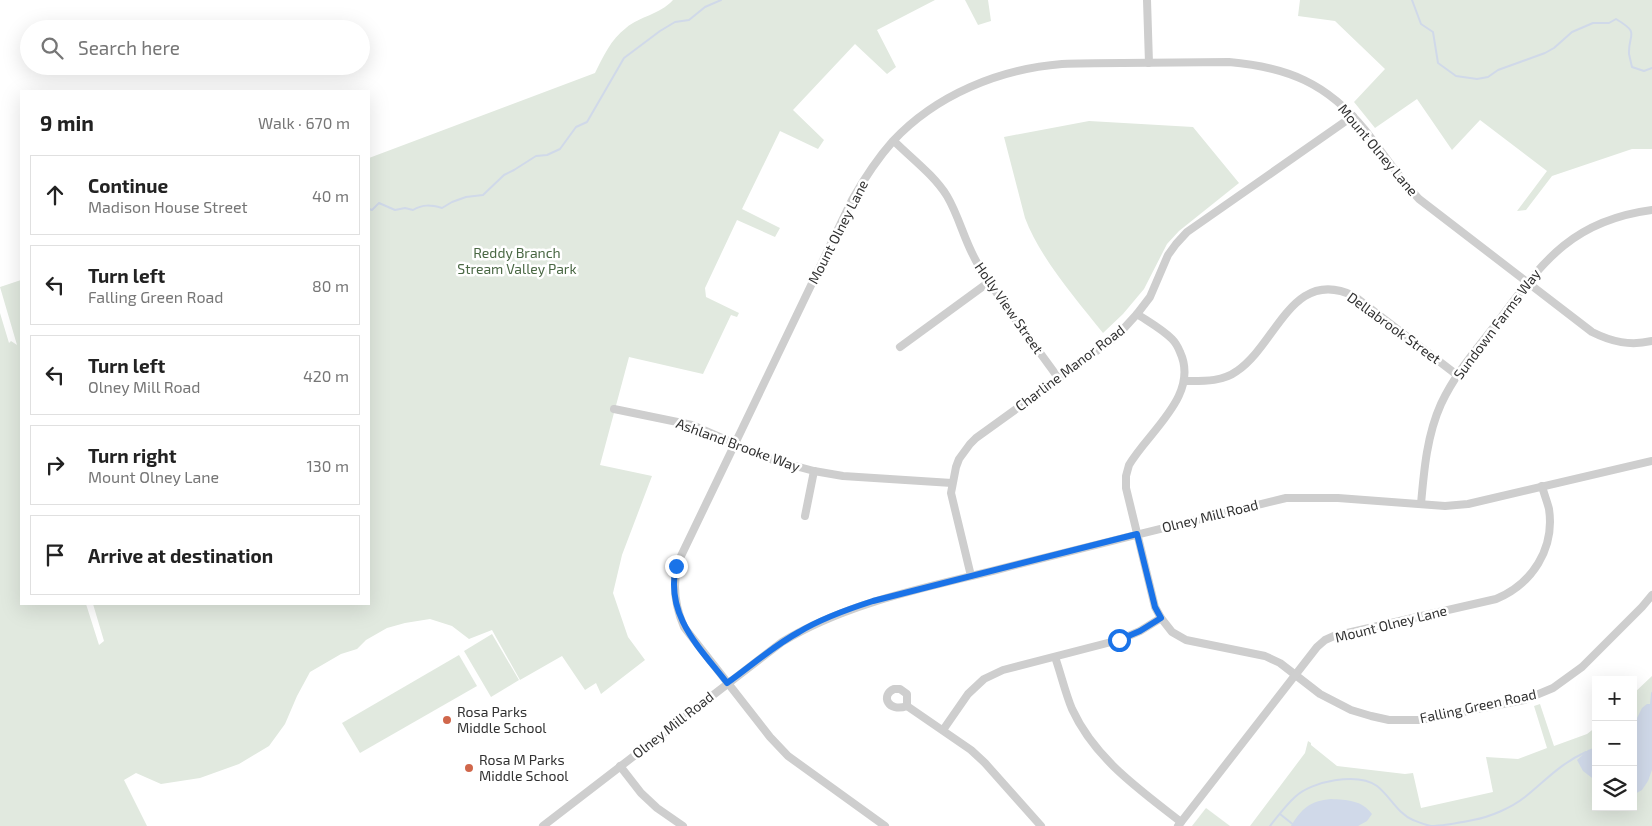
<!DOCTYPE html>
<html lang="en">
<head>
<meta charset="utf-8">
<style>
  :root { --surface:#fff; --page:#f6f6f6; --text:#222; --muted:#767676; --line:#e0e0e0 }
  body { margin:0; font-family:"Exo 2",sans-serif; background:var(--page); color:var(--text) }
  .controls { position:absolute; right:15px; bottom:15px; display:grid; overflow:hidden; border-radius:0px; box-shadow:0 5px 20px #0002 }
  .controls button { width:45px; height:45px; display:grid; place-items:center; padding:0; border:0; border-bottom:1px solid var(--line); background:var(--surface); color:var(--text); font:25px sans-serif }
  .stop { position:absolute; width:15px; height:15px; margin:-11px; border:4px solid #1a73e8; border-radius:50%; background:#fff }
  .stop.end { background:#1a73e8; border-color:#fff; box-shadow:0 1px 5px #0008 }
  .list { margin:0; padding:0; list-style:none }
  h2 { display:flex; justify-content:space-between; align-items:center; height:65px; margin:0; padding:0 20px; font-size:21px }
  h2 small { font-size:16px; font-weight:400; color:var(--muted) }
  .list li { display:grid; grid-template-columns:32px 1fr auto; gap:15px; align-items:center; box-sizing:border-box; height:80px; margin:0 10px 10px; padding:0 10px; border:1px solid var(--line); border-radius:0px }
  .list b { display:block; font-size:19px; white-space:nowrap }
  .list p { margin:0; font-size:16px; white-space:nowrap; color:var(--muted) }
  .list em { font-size:16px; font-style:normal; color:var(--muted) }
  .icon { flex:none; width:28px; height:28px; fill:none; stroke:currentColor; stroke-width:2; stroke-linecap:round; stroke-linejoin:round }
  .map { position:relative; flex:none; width:1652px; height:826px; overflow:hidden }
  .search { position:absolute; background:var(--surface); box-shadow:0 5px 20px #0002; left:20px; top:20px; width:350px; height:55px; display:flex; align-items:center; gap:12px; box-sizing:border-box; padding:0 18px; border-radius:28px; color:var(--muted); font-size:19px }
  .panel { position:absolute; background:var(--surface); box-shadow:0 5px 20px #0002; left:20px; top:90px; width:350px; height:515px; border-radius:0px }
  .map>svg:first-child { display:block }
</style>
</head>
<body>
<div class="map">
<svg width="1652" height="826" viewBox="0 0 1652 826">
  <rect width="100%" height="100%" fill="#fff"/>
  <g fill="#e1e9df">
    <path d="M 673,0 L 935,0 L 877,30 L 896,67 L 887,74 L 855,44 L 793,110 L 824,140 L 818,149 L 780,131 L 742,209 L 780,228 L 775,237 L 737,220 L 705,288 L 706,297 L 739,313 L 737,317 L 731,315 L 703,374 L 629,357 L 600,465 L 652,476 L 622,555 L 613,593 L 628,637 L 645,660 L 601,694 L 596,683 L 585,690 L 562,656 L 520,680 L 492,630 L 469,639 L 452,626 L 430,619 L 405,623 L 387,628 L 366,640 L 357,649 L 341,654 L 310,672 L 297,696 L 285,724 L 269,746 L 239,764 L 200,778 L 161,784 L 136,773 L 124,780 L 147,826 L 0,826 L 0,313 L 9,343 L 11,341 L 17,345 L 0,287 L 21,280 L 21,604 L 86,604 L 99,645 L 104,641 L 93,604 L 369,604 L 369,158 L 595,73 C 603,57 611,39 626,28 C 640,16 659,15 673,0 Z"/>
    <path d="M 965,0 L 988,0 L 991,21 L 978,25 Z"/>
    <path d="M 1300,0 L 1652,0 L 1652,149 L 1632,149 L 1552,176 L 1526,210 L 1517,211 L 1547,171 L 1480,120 L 1452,150 L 1417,99 L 1375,128 L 1354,102 L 1385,69 L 1335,21 L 1298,16 Z"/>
    <path d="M 1089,121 L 1193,127 L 1239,183 L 1179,231 L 1167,244 L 1144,289 L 1123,314 L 1103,333 C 1076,299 1040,258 1025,218 L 1004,137 Z"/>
    <path d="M 492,634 L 519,680 L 491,697 L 464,651 Z"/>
    <path d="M 459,655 L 477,686 L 360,753 L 342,723 Z"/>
    <path d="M 1652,676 L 1652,826 L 1250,826 L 1305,753 L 1308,741 L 1311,743 L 1311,745 L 1337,766 L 1405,774 L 1413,773 L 1421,808 L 1493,792 L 1486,757 L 1518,759 L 1547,748 L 1534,706 L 1540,704 L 1554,746 L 1587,734 L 1596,727 L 1596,807 L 1633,807 L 1633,694 Z"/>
    <path d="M 1206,808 L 1230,826 L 1192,826 Z"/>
  </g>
  <g fill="#d0d9e9">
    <path d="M 1647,704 L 1652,704 L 1652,770 L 1648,781 L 1642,790 L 1633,795 L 1633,744 L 1636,720 L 1642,708 Z"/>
    <path d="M 1596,747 L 1596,781 L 1583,771 L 1577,760 L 1588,750 Z"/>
    <path d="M 1331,799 C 1347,800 1362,800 1372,814 L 1367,821 L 1358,826 L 1291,826 C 1302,808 1310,801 1331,799 Z"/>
  </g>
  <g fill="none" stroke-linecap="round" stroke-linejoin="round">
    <g stroke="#d0d9e9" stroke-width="2">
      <path d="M 1412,0 L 1421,24 L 1433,32 L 1438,63 L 1456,76 L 1477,79 L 1488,77 L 1498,70 L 1545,53 L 1554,48 L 1572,32 L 1593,23 L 1609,23 L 1616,19 C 1641,34 1628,33 1629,54 C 1630,58 1631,63 1632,67 L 1644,71 L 1652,68"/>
      <path d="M 369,209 L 372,210 L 379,203 L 395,210 L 405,208 L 413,210 C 423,204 431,205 442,208 L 452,202 L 466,197 L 483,195 L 504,175 L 514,170 L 536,156 L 547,155 L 560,149 L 576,127 L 587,122 L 624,58 L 660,31 L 675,22 L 689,20 L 705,7 L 721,0"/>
      <path d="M 1651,704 L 1652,693"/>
      <path d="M 1280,814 L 1295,826"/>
      <path d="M 1270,826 C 1278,816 1286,805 1295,797 C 1311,781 1358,772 1377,786 C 1390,796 1398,814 1413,820 C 1418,822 1425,825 1431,826 C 1441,826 1463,822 1473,820 C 1490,817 1511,808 1525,797 C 1545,781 1561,763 1586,752"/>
    </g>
    <g stroke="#cecece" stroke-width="8">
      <path d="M 1147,0 L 1149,63"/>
      <path d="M 894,141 C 911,158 934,175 947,196 C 960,218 965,244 979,266 C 1003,305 1032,341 1059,379"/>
      <path d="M 1137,314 C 1149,322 1162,329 1172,339 C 1176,343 1178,347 1180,352 C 1200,395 1149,431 1129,465 L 1126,476 L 1126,488 L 1155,607 L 1161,618 L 1172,632 L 1186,640 L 1265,656 L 1280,663 L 1320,694 L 1351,710 L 1371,716 L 1389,720 L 1421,720 L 1524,700 L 1553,688 L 1582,667 L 1642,607 L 1652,595"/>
      <path d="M 900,347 L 989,282"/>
      <path d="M 1185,381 C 1203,381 1222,382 1237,371 C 1277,344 1292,266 1354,296 L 1457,375"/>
      <path d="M 614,409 L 692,425 L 773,460 L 814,471 L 843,476 L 952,483"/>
      <path d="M 1421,504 C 1424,470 1427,435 1441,404 C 1454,376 1474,352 1493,328 C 1540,266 1568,221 1652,210"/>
      <path d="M 805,516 L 814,471"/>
      <path d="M 971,576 L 951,493 L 956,467 L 959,459 L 970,444 L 976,438 L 1116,337 L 1137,314 L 1150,297 L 1168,255 L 1176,244 L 1187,232 L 1353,116"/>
      <path d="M 1055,657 C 1061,674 1065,692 1072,709 C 1095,759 1139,789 1181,822"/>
      <path d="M 894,689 L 900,689 L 907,694 L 907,706 C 888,713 880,695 894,689 Z"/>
      <path d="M 907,706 L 971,750 L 985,763 L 1041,826"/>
      <path d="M 943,730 L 968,694 L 984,679 L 1003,670 L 1119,640 L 1140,631 L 1161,618"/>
      <path d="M 620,766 L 641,793 L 657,808 L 683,826"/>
      <path d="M 543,826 L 782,642 C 848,602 925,588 1000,569 C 1095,545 1191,521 1286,498 L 1338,498 L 1445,506 L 1468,504 L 1652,461"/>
      <path d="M 885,826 L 788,756 L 770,737 L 684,627 C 674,604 671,581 681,556 L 852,200 C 864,179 877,159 893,141 C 936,95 999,69 1062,64 C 1082,63 1102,63 1122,63 C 1158,63 1193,62 1229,62 C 1287,67 1327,83 1365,130 C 1383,153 1399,178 1419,199 L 1592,332 C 1612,342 1630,346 1652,341"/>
      <path d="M 1178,826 L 1317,647 L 1325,640 L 1334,636 L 1496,599 C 1532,584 1555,549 1549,509 C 1547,501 1544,494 1542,486"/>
    </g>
  </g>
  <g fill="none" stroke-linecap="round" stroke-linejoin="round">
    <path stroke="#1a73e8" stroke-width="6" d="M 676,566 C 665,616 700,648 727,683 C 751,666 773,646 799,632 C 822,618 848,609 873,601 L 1137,534 L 1155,607 L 1161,618 L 1140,631 L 1119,640"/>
  </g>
  <g fill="#d0674b" stroke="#fff" stroke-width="2">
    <circle cx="447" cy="720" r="5"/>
    <circle cx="469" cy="768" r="5"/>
  </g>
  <g text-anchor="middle" stroke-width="5" stroke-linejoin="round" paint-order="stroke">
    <g font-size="14" fill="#313131" stroke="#fff">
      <text transform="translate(1378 150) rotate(50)" y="5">Mount Olney Lane</text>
      <text transform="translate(838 232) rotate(-63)" y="5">Mount Olney Lane</text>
      <text transform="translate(1009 308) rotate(55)" y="5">Holly View Street</text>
      <text transform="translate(1497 324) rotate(-53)" y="5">Sundown Farms Way</text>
      <text transform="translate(1394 328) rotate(36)" y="5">Dellabrook Street</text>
      <text transform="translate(1070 368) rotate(-37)" y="5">Charline Manor Road</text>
      <text transform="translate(738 445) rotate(20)" y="5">Ashland Brooke Way</text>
      <text transform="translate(1210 516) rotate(-14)" y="5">Olney Mill Road</text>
      <text transform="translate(1391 624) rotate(-14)" y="5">Mount Olney Lane</text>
      <text transform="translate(1478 706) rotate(-12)" y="5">Falling Green Road</text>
      <text transform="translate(673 725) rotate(-38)" y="5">Olney Mill Road</text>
    </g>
    <g font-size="14" fill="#4a6844" stroke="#fff">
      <text x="517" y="258">Reddy Branch<tspan x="517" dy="16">Stream Valley Park</tspan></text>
    </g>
    <g font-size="14" fill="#313131" stroke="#fff" text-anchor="start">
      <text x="457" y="717">Rosa Parks<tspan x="457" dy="16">Middle School</tspan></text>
      <text x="479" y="765">Rosa M Parks<tspan x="479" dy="16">Middle School</tspan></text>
    </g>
  </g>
</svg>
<div class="controls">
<button>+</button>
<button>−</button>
<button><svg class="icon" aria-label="layers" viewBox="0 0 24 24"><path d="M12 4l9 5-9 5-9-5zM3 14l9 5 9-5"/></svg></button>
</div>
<div class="stop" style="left:1119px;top:640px"></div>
<div class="stop end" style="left:676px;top:566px"></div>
<div class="search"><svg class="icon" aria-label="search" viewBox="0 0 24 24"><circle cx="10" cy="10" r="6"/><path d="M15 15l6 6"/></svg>Search here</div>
<section class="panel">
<h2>9 min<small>Walk · 670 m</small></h2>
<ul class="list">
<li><svg class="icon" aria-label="ahead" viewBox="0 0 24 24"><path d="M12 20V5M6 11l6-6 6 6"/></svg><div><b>Continue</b><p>Madison House Street</p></div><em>40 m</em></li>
<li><svg class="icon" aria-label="left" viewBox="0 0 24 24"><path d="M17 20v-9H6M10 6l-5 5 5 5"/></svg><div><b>Turn left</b><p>Falling Green Road</p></div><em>80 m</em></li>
<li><svg class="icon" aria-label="left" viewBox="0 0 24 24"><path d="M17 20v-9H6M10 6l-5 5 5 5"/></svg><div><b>Turn left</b><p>Olney Mill Road</p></div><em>420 m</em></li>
<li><svg class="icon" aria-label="right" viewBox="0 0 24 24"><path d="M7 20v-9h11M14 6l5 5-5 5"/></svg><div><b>Turn right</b><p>Mount Olney Lane</p></div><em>130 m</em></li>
<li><svg class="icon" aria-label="arrive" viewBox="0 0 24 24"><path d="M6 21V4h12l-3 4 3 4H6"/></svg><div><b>Arrive at destination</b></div></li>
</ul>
</section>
</div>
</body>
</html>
